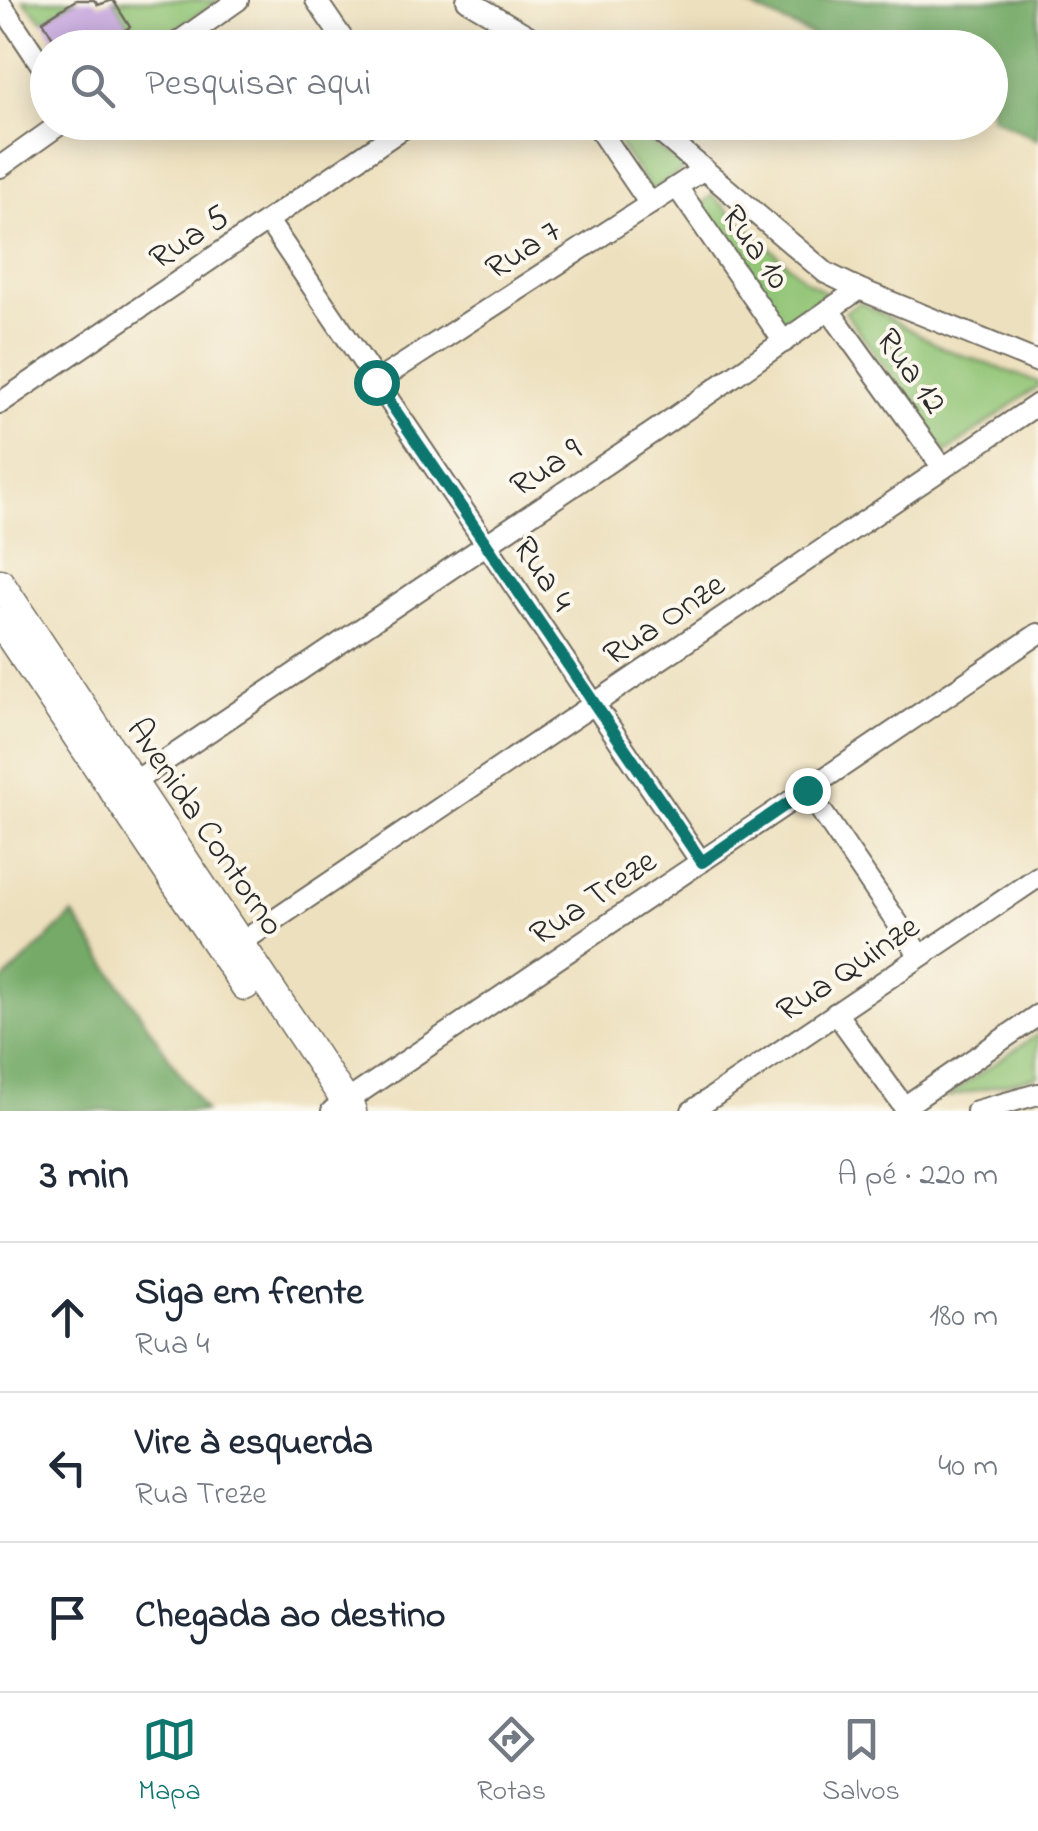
<!DOCTYPE html>
<html lang="pt">
<head>
<meta charset="utf-8">
<style>
  :root { --surface:#fff; --page:#f2f2f3; --text:#1f2937; --muted:#747a83; --line:#e0e1e3; --accent:#0f766e }
  body { margin:0; font-family:"Indie Flower",sans-serif; background:var(--page); color:var(--text) }
  .stop { position:absolute; width:30px; height:30px; margin:-22px; border:8px solid #0f766e; border-radius:50%; background:#fff }
  .stop.end { background:#0f766e; border-color:#fff; box-shadow:0 2px 10px #0008 }
  .list { margin:0; padding:0; list-style:none }
  h2 { display:flex; justify-content:space-between; align-items:center; height:130px; margin:0; padding:0 40px; font-size:42px }
  h2 small { font-size:32px; font-weight:400; color:var(--muted) }
  .list li { display:grid; grid-template-columns:65px 1fr auto; gap:30px; align-items:center; box-sizing:border-box; height:150px; padding:0 40px; border-top:2px solid var(--line) }
  .list b { display:block; font-size:38px; white-space:nowrap }
  .list p { margin:0; font-size:32px; white-space:nowrap; color:var(--muted) }
  .list em { font-size:32px; font-style:normal; color:var(--muted) }
  .icon { flex:none; width:55px; height:55px; fill:none; stroke:currentColor; stroke-width:2; stroke-linecap:round; stroke-linejoin:round }
  .map { position:relative; flex:none; width:1038px; height:1111px; overflow:hidden }
  .search { position:absolute; background:var(--surface); box-shadow:0 5px 25px #0003; left:30px; right:30px; top:30px; height:110px; display:flex; align-items:center; gap:25px; box-sizing:border-box; padding:0 35px; border-radius:55px; color:var(--muted); font-size:38px }
  .sheet { height:580px; background:var(--surface) }
  nav { display:flex; justify-content:space-around; align-items:center; box-sizing:border-box; height:140px; border-top:2px solid var(--line); background:var(--surface); font-size:28px; color:var(--muted) }
  nav a { display:grid; justify-items:center; gap:5px }
  nav .on { color:var(--accent) }
  .map>svg:first-child { display:block }
</style>
</head>
<body>
<div class="map">
<svg width="1038" height="1111" viewBox="0 0 1038 1111">
  <rect width="100%" height="100%" fill="#fbf7ec"/>
  <filter id="ink" filterUnits="userSpaceOnUse"><feTurbulence type="fractalNoise" baseFrequency=".01" numOctaves="2"/><feDisplacementMap in="SourceGraphic" scale="20" xChannelSelector="R" yChannelSelector="G"/><feConvolveMatrix kernelMatrix="1 2 1 2 8 2 1 2 1" color-interpolation-filters="sRGB"/></filter>
  <filter id="wash" filterUnits="userSpaceOnUse"><feTurbulence type="fractalNoise" baseFrequency=".0048" numOctaves="4" result="noise"/><feDisplacementMap in="SourceGraphic" scale="40" xChannelSelector="R" yChannelSelector="G"/><feGaussianBlur stdDeviation="2.25" result="paint"/><feColorMatrix in="noise" values="0 0 0 0 0 0 0 0 0 0 0 0 0 0 0 0 0 1.4 0 .05"/><feComposite in="paint" operator="in"/></filter>
  <g filter="url(#wash)">
    <rect width="100%" height="100%" fill="#ede0be"/>
    <g fill="#92c576" stroke="#5e7850" stroke-width="2.5">
      <path d="M 23,0 L 76,0 L 43,21 Z"/>
      <path d="M 113,0 L 220,0 L 148,47 L 114,47 L 109,40 L 130,27 Z"/>
      <path d="M 604,123 L 625,123 L 685,168 L 652,191 Z"/>
      <path d="M 712,195 L 804,279 L 827,293 L 783,325 L 701,205 Z"/>
      <path d="M 860,302 L 945,349 L 1038,382 L 1038,386 L 946,453 L 845,312 Z"/>
      <path d="M 1038,1034 L 1038,1076 L 944,1098 Z"/>
    </g>
    <g fill="#75aa67" stroke="#506a49" stroke-width="2.5">
      <path d="M 737,0 L 1038,0 L 1038,140 L 991,116 L 990,48 L 837,47 Z"/>
      <path d="M 73,914 L 205,1111 L 0,1111 L 0,984 Z"/>
    </g>
    <g id="blocks">
      <path fill="#c5a4df" d="M 76,0 L 94,0 L 98,5 L 113,0 L 130,27 L 109,40 L 114,48 L 59,48 L 43,21 Z"/>
    </g>
  </g>
  <g filter="url(#ink)">
    <use href="#blocks" fill-opacity="0" stroke="#6f6a5e" stroke-width="2.5"/>
    <g fill="none" stroke-linecap="round" stroke-linejoin="round">
      <defs>
        <g id="street">
          <path d="M 316,0 L 349,48"/>
          <path d="M 467,0 L 549,48"/>
          <path d="M 0,3 L 48,75"/>
          <path d="M 170,48 L 238,0"/>
          <path d="M 594,122 L 650,204"/>
          <path d="M 648,122 L 826,273 L 859,289 L 1038,362"/>
          <path d="M 0,167 L 63,122"/>
          <path d="M 677,187 L 784,342"/>
          <path d="M 268,221 L 701,862"/>
          <path d="M 829,310 L 943,468"/>
          <path d="M 376,382 L 704,169"/>
          <path d="M 0,403 L 412,122"/>
          <path d="M 122,790 L 665,424 L 859,289"/>
          <path d="M 807,790 L 920,956"/>
          <path d="M 230,950 L 1038,404"/>
          <path d="M 836,1013 L 907,1111"/>
          <path d="M 904,1107 L 1038,1015"/>
          <path d="M 332,1111 L 1038,634"/>
          <path d="M 692,1111 L 1038,877"/>
          <path d="M 977,1111 L 1038,1094"/>
        </g>
        <g id="secondary">
          <path d="M 0,583 L 352,1111"/>
          <path d="M 0,622 L 245,986"/>
        </g>
      </defs>
      <use href="#street" stroke="#6f6a5e" stroke-width="24"/>
      <use href="#secondary" stroke="#6f6a5e" stroke-width="31"/>
      <use href="#street" stroke="#fff" stroke-width="20"/>
      <use href="#secondary" stroke="#fff" stroke-width="28"/>
    </g>
  </g>
  <g fill="none" stroke-linecap="round" stroke-linejoin="round" filter="url(#ink)">
    <path stroke="#0f766e" stroke-width="12" d="M 376,382 L 702,862 L 807,790"/>
  </g>
  <g text-anchor="middle" stroke-width="8" stroke-linejoin="round" paint-order="stroke">
    <g font-size="35" fill="#2b2b2b" stroke="#fbf7ec">
      <text transform="translate(188 236) rotate(-34)" y="12">Rua 5</text>
      <text transform="translate(757 246) rotate(55)" y="12">Rua 10</text>
      <text transform="translate(522 248) rotate(-33)" y="12">Rua 7</text>
      <text transform="translate(913 370) rotate(54)" y="12">Rua 12</text>
      <text transform="translate(545 466) rotate(-34)" y="12">Rua 9</text>
      <text transform="translate(545 573) rotate(56)" y="12">Rua 4</text>
      <text transform="translate(663 618) rotate(-34)" y="12">Rua Onze</text>
      <text transform="translate(207 826) rotate(56)" y="12">Avenida Contorno</text>
      <text transform="translate(592 896) rotate(-34)" y="12">Rua Treze</text>
      <text transform="translate(847 967) rotate(-34)" y="12">Rua Quinze</text>
    </g>
  </g>
</svg>
<div class="stop" style="left:376px;top:382px"></div>
<div class="stop end" style="left:807px;top:790px"></div>
<div class="search"><svg class="icon" aria-label="search" viewBox="0 0 24 24"><circle cx="10" cy="10" r="6"/><path d="M15 15l6 6"/></svg>Pesquisar aqui</div>
</div>
<section class="sheet">
<h2>3 min<small>A pé · 220 m</small></h2>
<ul class="list">
<li><svg class="icon" aria-label="ahead" viewBox="0 0 24 24"><path d="M12 20V5M6 11l6-6 6 6"/></svg><div><b>Siga em frente</b><p>Rua 4</p></div><em>180 m</em></li>
<li><svg class="icon" aria-label="left" viewBox="0 0 24 24"><path d="M17 20v-9H6M10 6l-5 5 5 5"/></svg><div><b>Vire à esquerda</b><p>Rua Treze</p></div><em>40 m</em></li>
<li><svg class="icon" aria-label="arrive" viewBox="0 0 24 24"><path d="M6 21V4h12l-3 4 3 4H6"/></svg><div><b>Chegada ao destino</b></div></li>
</ul>
</section>
<nav>
<a class="on"><svg class="icon" aria-label="map" viewBox="0 0 24 24"><path d="M3 6l6-2 6 2 6-2v14l-6 2-6-2-6 2zM9 4v14M15 6v14"/></svg>Mapa</a>
<a><svg class="icon" aria-label="directions" viewBox="0 0 24 24"><path d="M12 3l9 9-9 9-9-9zM9 14v-3h6M13 9l2 2-2 2"/></svg>Rotas</a>
<a><svg class="icon" aria-label="saved" viewBox="0 0 24 24"><path d="M7 4h10v16l-5-4-5 4z"/></svg>Salvos</a>
</nav>
</body>
</html>
